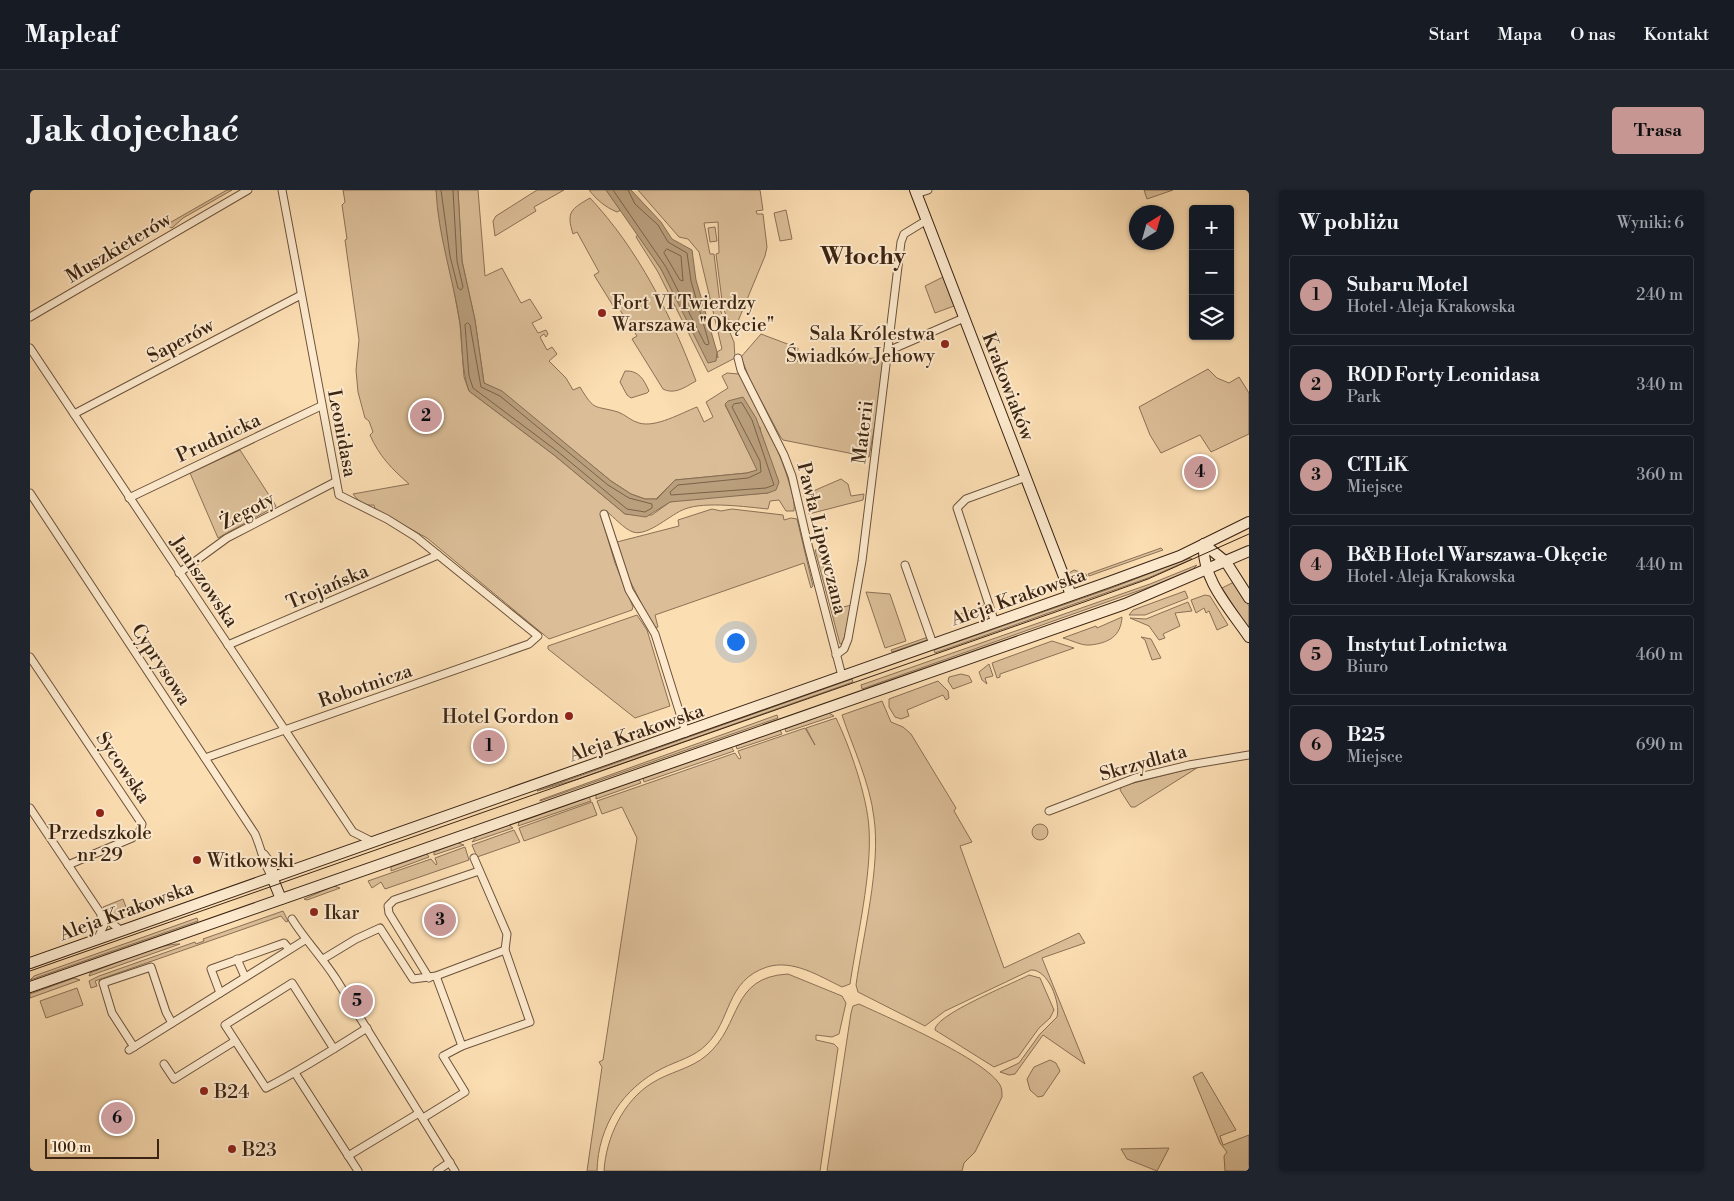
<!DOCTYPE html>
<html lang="pl">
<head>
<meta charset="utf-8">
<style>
  :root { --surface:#171b24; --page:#20242c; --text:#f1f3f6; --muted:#9ea1a6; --line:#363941; --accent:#c59692 }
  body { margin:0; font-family:"Libre Bodoni",serif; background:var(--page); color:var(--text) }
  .controls { position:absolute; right:15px; top:15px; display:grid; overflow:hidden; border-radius:5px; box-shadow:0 1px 4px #0004 }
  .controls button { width:45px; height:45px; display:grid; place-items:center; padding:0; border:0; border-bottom:1px solid var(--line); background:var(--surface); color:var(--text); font:25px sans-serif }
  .compass { position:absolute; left:1099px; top:15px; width:45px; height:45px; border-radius:50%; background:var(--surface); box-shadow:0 1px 4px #0004; rotate:37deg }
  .scale { position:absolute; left:15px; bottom:12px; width:114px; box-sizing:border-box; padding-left:5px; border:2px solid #3b2413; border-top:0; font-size:14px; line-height:18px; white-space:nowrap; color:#3b2413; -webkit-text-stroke:4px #fdeace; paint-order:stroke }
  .you { position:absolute; left:705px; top:451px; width:18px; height:18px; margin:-12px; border:4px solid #fff; border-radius:50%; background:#1a73e8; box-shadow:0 0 0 8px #1a73e833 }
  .badge { display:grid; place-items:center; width:32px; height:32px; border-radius:50%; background:var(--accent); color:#111; font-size:16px; font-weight:700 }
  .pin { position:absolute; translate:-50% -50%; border:2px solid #fff; box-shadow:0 1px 5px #0006 }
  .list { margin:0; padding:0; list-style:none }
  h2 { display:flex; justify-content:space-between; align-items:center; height:65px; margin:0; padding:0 20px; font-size:21px }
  h2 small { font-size:16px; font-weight:400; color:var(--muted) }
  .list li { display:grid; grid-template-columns:32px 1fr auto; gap:15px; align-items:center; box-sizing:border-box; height:80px; margin:0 10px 10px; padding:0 10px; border:1px solid var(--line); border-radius:5px }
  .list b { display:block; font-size:19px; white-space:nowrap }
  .list p { margin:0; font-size:16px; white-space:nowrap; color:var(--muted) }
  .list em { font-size:16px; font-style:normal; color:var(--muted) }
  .icon { flex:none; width:28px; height:28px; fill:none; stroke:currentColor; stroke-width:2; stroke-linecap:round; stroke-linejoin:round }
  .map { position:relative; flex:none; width:1219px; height:981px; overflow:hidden; border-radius:5px }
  header { display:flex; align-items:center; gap:30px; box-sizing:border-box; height:70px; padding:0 25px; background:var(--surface); border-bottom:1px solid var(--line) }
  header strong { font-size:24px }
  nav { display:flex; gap:28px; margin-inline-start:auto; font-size:18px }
  .intro { display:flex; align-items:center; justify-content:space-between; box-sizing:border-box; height:120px; padding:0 30px }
  h1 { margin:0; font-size:35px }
  .button { padding:12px 22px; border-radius:5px; background:var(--accent); color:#111; font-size:18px; font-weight:700 }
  main { display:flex; gap:30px; padding:0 30px }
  aside { flex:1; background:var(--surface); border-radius:5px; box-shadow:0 1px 4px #0004 }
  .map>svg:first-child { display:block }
</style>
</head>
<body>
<header>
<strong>Mapleaf</strong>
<nav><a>Start</a><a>Mapa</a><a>O nas</a><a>Kontakt</a></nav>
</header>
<div class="intro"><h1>Jak dojechać</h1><a class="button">Trasa</a></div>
<main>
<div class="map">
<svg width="1219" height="981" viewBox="0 0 1219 981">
  <rect width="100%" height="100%" fill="#fcdeb3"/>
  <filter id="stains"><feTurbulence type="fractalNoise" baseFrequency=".004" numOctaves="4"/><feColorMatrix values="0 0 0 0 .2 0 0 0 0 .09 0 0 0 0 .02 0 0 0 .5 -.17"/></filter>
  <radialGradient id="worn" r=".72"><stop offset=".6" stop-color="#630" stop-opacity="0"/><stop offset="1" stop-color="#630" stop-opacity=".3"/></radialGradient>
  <g fill="#dbbe98" stroke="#8b7156">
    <path d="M 197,0 L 202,0 L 153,28 L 142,38 L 136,35 Z"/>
    <path d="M 313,0 L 406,0 L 430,134 L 434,187 L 439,201 L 524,265 L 595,324 L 622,325 L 640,312 L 653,309 L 738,303 L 730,237 L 695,215 L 728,280 L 717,283 L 645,290 L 626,309 L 615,309 L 601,304 L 581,291 L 472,202 L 454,193 L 445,130 L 432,71 L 428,0 L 448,0 L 455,86 L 472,78 L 491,113 L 500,109 L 512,128 L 502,133 L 508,143 L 516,140 L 518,144 L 516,147 L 514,144 L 510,147 L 517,160 L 522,157 L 527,164 L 519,171 L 536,188 L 543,200 L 550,197 C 565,222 564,215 588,222 C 596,225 601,231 609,233 C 626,238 651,223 667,217 L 674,232 L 683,227 L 676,212 L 698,198 L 692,186 L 697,183 L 709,184 C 724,202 768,299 764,321 L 756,321 L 749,310 L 740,311 L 738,319 C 717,317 675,311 655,319 C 642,323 618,347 603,342 C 594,339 584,327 576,321 L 571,326 L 585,373 L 603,417 L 602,420 L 519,449 L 397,348 L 345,319 L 344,315 C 334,316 329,312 323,304 L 379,294 C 362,279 349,266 340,245 L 343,242 L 339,231 L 335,228 L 328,202 L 326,180 L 329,150 L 315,50 L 317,49 L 312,15 L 315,12 Z"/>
    <path d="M 507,0 L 534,0 L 504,17 L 506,21 L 465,46 L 463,31 L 466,26 Z"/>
    <path d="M 559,0 L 576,0 L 591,20 L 587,22 C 575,17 567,10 559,0 Z"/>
    <path d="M 608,0 L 730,0 L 733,20 L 726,21 L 727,24 L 733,24 L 737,57 L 735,66 L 706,136 L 705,146 L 693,118 L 686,64 L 689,63 L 688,32 L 674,33 L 680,64 L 684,64 L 691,122 L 704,152 L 705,168 L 678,182 L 628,82 L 606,47 L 608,44 L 631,79 L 655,124 L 688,168 L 687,162 L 692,159 L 669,62 L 658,49 L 649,47 Z"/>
    <path d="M 1114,0 L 1143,0 L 1117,9 Z"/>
    <path d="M 560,8 C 608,59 641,125 666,191 C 655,197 645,205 633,199 L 602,149 L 607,146 L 588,117 L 585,119 L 564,85 L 569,82 L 547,42 L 543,44 C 536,22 541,19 560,8 Z"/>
    <path d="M 756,20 L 762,49 L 750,51 L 744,23 Z"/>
    <path d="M 685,37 L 687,51 L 680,52 L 678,38 Z"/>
    <path d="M 913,87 L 924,116 L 905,123 L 895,96 Z"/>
    <path d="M 731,144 L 768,158 L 767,171 L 848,168 L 853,172 L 851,188 L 853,190 L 839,267 L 753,250 L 750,246 L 720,190 L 711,167 Z"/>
    <path d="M 1178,179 L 1187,188 L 1199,193 L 1209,187 L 1219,203 L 1219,244 L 1181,262 L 1170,245 L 1131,263 L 1120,245 L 1109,217 Z"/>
    <path d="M 595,181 C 609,180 614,190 619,201 L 617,203 L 601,208 L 597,205 L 590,192 Z"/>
    <path d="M 210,260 L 246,316 L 188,348 L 160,283 Z"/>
    <path d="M 811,289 L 818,294 L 821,306 L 834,304 L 833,310 L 779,324 L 774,305 Z"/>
    <path d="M 682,319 L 691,321 L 702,319 L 753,325 L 754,330 L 761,328 L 767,329 L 783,396 L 781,398 L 774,373 L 625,425 L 628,437 L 624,438 L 597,385 L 587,352 L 649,336 L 648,330 Z"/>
    <path d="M 1131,358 L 1133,360 L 1059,386 L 1058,384 Z"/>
    <path d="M 785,360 L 788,360 L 790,363 L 804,419 L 822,415 L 813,453 L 810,454 Z"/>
    <path d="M 1160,368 L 1162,369 L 1118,388 L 905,463 L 904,460 L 1079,399 Z"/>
    <path d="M 1167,375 L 1162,380 L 1122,396 L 832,499 L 831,495 L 1120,394 Z"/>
    <path d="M 1044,380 L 1056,384 L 1057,387 L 1046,392 L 1039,383 Z"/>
    <path d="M 1204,392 L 1219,416 L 1219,440 L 1192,398 Z"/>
    <path d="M 1155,401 L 1158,408 L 1115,425 L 1099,425 L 1103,420 Z"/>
    <path d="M 836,402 L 860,404 L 876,451 L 855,458 Z"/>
    <path d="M 1175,405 L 1180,406 L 1198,435 L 1187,440 L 1179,421 L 1176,423 L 1174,418 L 1166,423 L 1161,410 Z"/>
    <path d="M 1158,412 L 1162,421 L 1145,423 L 1150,436 L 1133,444 L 1135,448 L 1129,450 L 1119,436 L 1100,428 L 1116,429 Z"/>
    <path d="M 954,415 L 956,415 L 958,422 L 933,431 L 930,424 Z"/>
    <path d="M 607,425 L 617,440 L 640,516 L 605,528 L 518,459 L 518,456 Z"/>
    <path d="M 1092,427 C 1091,446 1079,453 1060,455 C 1052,456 1041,450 1033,448 L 1066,436 L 1067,438 Z"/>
    <path d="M 898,447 L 897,450 L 862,462 L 861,460 Z"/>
    <path d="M 1111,447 L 1121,449 L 1131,468 L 1122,470 L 1115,450 Z"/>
    <path d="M 1022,451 L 1044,458 L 970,484 L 970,487 L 967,488 L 962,473 Z"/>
    <path d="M 959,474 L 963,486 L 955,488 L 957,494 L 952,490 L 949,482 Z"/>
    <path d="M 931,484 L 939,486 L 942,492 L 923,499 L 918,491 L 919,487 Z"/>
    <path d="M 822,489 L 823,492 L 548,589 L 507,601 Z"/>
    <path d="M 908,491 L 918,501 L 919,508 L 916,510 L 913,505 L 877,520 L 879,526 L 871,529 L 865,527 L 859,517 L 859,509 Z"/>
    <path d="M 852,511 L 861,532 L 873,537 L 881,544 L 926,618 L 924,621 L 942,652 L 930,656 L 974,778 L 1049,743 L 1055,753 L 1012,768 L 1055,874 L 1013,845 L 985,884 L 979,885 L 970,882 L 989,873 L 1010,844 L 1027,827 C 1031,813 1018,779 1001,780 L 915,821 L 895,836 L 828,802 L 826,795 C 833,746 851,675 844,628 C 840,593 823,558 812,525 Z"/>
    <path d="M 799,523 L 804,526 L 756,542 L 755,539 Z"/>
    <path d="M 747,525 L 748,528 L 510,611 L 510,610 Z"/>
    <path d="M 806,528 C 820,557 837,606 839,638 C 842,684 827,747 820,794 L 812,797 C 789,786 763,769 737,777 C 695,791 702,830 676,855 C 664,867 647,871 633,878 C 593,898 568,936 567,981 L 557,981 L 572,877 L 569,872 L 573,870 L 607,648 L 592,617 L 572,624 L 567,611 L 705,563 L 709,569 L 711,568 L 708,561 L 775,538 L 785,555 L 776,538 Z"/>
    <path d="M 750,540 L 752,544 L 707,559 L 706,556 Z"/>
    <path d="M 701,557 L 704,561 L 614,592 L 613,588 Z"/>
    <path d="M 1170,576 L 1105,617 L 1101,617 L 1090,600 L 1092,596 Z"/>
    <path d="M 609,589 L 611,593 L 566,609 L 566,604 Z"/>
    <path d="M 559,607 L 561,611 L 488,636 L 489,632 Z"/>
    <path d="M 562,612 L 567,625 L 494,651 L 489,638 Z"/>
    <circle cx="1010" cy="642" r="8"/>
    <path d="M 479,635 L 483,638 L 442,652 L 447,646 Z"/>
    <path d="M 484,640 L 490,652 L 447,667 L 442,655 Z"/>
    <path d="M 428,653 L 434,655 L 404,665 L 404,662 Z"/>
    <path d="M 435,657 L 439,670 L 355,699 L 351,692 L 342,698 L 338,691 L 401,669 L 406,675 L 407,674 L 405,668 Z"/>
    <path d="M 397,664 L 399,667 L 361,681 L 361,677 Z"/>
    <path d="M 304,696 L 310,698 L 277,710 L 274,709 Z"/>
    <path d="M 93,709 L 99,725 L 86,729 L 80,727 L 73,717 Z"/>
    <path d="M 253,721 L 258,731 L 256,732 L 251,726 L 65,791 L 67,796 L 61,798 L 59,791 L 69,786 L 165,752 L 166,754 L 174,751 L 173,749 Z"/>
    <path d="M 167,728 L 168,731 L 0,790 L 4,786 Z"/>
    <path d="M 150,754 L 59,786 L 60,783 C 81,775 131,753 150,754 Z"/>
    <path d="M 758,784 L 812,806 L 816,813 L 809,844 L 802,847 L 786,845 L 786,850 L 804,854 L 808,858 L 790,981 L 574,981 C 576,948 593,911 622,893 C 639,882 661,879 677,865 C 712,835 700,787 758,784 Z"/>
    <path d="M 999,785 L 1010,788 L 1024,820 L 1020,828 L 1009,838 L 988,867 L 964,877 L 905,840 C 904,825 984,793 999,785 Z"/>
    <path d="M 44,788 L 50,790 L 0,808 L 0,804 Z"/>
    <path d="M 47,798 L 53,815 L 16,828 L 10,811 Z"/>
    <path d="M 829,814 C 859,828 955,869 970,895 C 972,898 972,903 972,907 L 945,962 L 934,973 L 932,981 L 797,981 L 821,823 L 823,816 Z"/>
    <path d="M 1020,870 L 1026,873 L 1030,881 L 1013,906 L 1008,907 L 1000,900 L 997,889 L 1004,877 Z"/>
    <path d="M 1172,882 L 1206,940 L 1190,946 L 1193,955 L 1219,945 L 1219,981 L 1195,981 L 1194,966 L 1197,962 L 1190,953 L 1163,887 Z"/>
    <path d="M 1139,958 L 1127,981 L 1097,969 L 1091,959 Z"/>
  </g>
  <g fill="#ba9f7d" stroke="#876e53">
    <path d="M 406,0 L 428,0 L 432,71 L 445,130 L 454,193 L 472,201 L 581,291 L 601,304 L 615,309 L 627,309 L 645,290 L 717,283 L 727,280 L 695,214 L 698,211 L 713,207 L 726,228 L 749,292 L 746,300 L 738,303 L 640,312 L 616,327 L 595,324 L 524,265 L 439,201 C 431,179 433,156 430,133 C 423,88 408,45 406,0 Z"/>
    <path d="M 576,0 L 601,0 L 631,32 L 642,49 L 662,60 L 666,90 L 687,162 L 686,171 L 678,173 L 631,79 Z"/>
  </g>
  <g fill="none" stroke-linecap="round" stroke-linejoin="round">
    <g stroke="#7a6248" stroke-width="1">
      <path d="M 411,0 L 420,66 L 428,98 L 431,100 L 433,97 L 427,71 L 423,0"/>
      <path d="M 583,0 L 636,77 L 675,154 L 678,155 L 679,153 L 661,91 L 657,63 L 638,52 L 628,35 L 605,14 L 598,0"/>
      <path d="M 637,59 L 651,66 L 653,91 L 650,90 L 634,63 Z"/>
      <path d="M 438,133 L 440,135 L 451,197 L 470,206 L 578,295 L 599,308 L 622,314 L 622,318 L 615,322 L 597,319 L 527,261 L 443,198 L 439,186 L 435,135 Z"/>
      <path d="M 712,213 L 722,230 L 744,295 L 736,298 L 641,305 L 640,302 L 648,295 L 718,288 L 731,282 L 730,271 L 702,217 L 704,214 Z"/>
    </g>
    <defs>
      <g id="street">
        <path d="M 886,4 L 898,0"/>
        <path d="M 0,127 L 218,0"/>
        <path d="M 0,158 L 323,642 L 343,652"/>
        <path d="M 858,161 L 934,128"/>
        <path d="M 708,168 L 711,180 L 754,265 L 762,286 L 778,355 L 812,486"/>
        <path d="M 44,224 L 271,105"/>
        <path d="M 0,303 L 225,644 C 231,658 234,675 242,687"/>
        <path d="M 99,308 L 291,216"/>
        <path d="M 574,324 L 599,400 L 625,444 L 656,543"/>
        <path d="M 875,375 L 903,454"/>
        <path d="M 149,383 L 197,348 L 305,292"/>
        <path d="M 965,433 L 927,318 L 936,309 L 996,287"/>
        <path d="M 198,455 L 408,365"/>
        <path d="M 806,465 L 814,459 L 818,449 L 832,371 L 871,52 L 874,44 L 897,30"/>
        <path d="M 0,467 L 112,634 L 110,641 L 102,648 L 38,675"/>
        <path d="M 175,568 L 499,454 L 508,446 L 386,347 L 357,329 L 309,305 L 252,0"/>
        <path d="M 0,618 L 71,724 L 90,740"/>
        <path d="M 1019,621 L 1105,588 L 1159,575 L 1219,565"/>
        <path d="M 234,664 L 244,677 L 242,687"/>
        <path d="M 262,729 C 275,750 292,767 306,789 L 425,981"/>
        <path d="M 68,748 L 74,735 L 71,727"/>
        <path d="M 207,769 L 215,787"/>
        <path d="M 293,769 L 326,749 L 350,738 L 383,789 L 406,786 L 475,760"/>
        <path d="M 406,786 L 432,856 L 500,832 L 475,760 L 477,744 L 444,668"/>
        <path d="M 399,788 L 359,723 L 358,716 L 364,710 L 449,681"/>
        <path d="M 190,803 L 181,779 L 254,753 L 259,759"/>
        <path d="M 104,857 L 82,823 L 73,793 L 121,777 L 136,822 L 142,833"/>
        <path d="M 304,859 L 262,793 L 195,835 L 236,898 C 271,880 304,859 337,838"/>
        <path d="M 99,860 L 275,750"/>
        <path d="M 134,874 L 144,889 L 205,851"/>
        <path d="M 265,883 L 328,981"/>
        <path d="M 393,928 L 435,902 L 413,866 L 432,856"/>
        <path d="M 318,966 L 389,923"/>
        <path d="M 407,981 L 420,972"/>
      </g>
      <g id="secondary">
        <path d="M 885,0 L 1041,405"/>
        <path d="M 1174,354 C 1171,389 1201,420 1219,447"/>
        <path d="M 1174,354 L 1196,372 L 1219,408"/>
        <path d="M 242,687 L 251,709"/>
        <path d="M 0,773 L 1079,392 L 1150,366 L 1219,332"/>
        <path d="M 0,797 L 1095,414 L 1219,361"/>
      </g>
    </defs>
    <use href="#street" stroke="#6b523b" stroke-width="9"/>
    <use href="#secondary" stroke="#3b2413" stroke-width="12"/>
    <use href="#street" stroke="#fdeace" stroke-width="7"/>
    <use href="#secondary" stroke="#fdeace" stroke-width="10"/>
    <path stroke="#3b2413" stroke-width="1" d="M 0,781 L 1054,412 L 1118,389 L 1219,344"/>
  </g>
  <g fill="#8f2418" stroke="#fdeace" stroke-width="2">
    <circle cx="572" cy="123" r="5"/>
    <circle cx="915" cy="154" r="5"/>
    <circle cx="539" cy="526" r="5"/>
    <circle cx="70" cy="623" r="5"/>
    <circle cx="167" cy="670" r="5"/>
    <circle cx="284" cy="722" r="5"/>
    <circle cx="174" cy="901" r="5"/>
    <circle cx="202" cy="959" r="5"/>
  </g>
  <g text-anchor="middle" stroke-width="4" stroke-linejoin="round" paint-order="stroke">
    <g font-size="19" fill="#3b2413" stroke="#fdeace">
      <text transform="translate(88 57) rotate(-31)" y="7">Muszkieterów</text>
      <text transform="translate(150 150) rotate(-28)" y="7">Saperów</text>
      <text transform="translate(979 196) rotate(69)" y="7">Krakowiaków</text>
      <text transform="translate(832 242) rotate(-83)" y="7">Materii</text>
      <text transform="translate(313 243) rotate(79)" y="7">Leonidasa</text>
      <text transform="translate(188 247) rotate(-25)" y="7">Prudnicka</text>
      <text transform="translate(217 320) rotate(-28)" y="7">Żegoty</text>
      <text transform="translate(793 348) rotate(76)" y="7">Pawła Lipowczana</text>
      <text transform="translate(175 391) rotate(56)" y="7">Janiszowska</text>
      <text transform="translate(297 396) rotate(-23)" y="7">Trojańska</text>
      <text transform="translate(988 406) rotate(-19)" y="7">Aleja Krakowska</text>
      <text transform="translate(132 474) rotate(57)" y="7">Cyprysowa</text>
      <text transform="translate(335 495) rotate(-19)" y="7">Robotnicza</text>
      <text transform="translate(606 542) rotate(-19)" y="7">Aleja Krakowska</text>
      <text transform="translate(1113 572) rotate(-16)" y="7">Skrzydlata</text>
      <text transform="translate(94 577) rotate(56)" y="7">Sycowska</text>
      <text transform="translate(96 720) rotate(-20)" y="7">Aleja Krakowska</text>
    </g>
    <g font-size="19" fill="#3b2413" stroke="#fdeace" text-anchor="start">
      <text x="582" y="119">Fort VI Twierdzy<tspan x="582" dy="22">Warszawa "Okęcie"</tspan></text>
      <text x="905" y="150" text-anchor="end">Sala Królestwa<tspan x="905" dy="22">Świadków Jehowy</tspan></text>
      <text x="529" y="533" text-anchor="end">Hotel Gordon</text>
      <text x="70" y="649" text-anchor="middle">Przedszkole<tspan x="70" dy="22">nr 29</tspan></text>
      <text x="177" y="677">Witkowski</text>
      <text x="294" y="729">Ikar</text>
      <text x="184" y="908">B24</text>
      <text x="212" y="966">B23</text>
    </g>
    <g font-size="24" font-weight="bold" fill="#3b2413" stroke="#fdeace">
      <text x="833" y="74">Włochy</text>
    </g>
  </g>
  <rect width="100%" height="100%" filter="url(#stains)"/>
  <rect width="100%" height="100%" fill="url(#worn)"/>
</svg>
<div class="controls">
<button>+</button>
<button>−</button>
<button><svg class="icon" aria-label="layers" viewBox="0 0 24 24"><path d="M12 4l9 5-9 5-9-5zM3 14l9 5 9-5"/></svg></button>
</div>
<svg class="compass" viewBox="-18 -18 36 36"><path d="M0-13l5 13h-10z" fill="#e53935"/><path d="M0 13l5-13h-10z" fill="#9ea1a6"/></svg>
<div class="scale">100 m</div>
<div class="you"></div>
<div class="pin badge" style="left:459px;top:556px">1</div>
<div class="pin badge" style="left:396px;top:226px">2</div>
<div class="pin badge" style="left:410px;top:730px">3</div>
<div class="pin badge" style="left:1170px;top:282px">4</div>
<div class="pin badge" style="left:327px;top:811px">5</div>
<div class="pin badge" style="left:87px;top:928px">6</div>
</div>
<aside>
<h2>W pobliżu<small>Wyniki: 6</small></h2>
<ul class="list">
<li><span class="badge">1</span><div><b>Subaru Motel</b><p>Hotel · Aleja Krakowska</p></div><em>240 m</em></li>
<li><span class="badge">2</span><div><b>ROD Forty Leonidasa</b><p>Park</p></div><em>340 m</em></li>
<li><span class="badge">3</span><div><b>CTLiK</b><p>Miejsce</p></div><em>360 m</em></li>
<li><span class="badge">4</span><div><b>B&amp;B Hotel Warszawa-Okęcie</b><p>Hotel · Aleja Krakowska</p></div><em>440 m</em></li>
<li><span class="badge">5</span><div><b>Instytut Lotnictwa</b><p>Biuro</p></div><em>460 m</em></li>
<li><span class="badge">6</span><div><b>B25</b><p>Miejsce</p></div><em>690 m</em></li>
</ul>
</aside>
</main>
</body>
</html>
